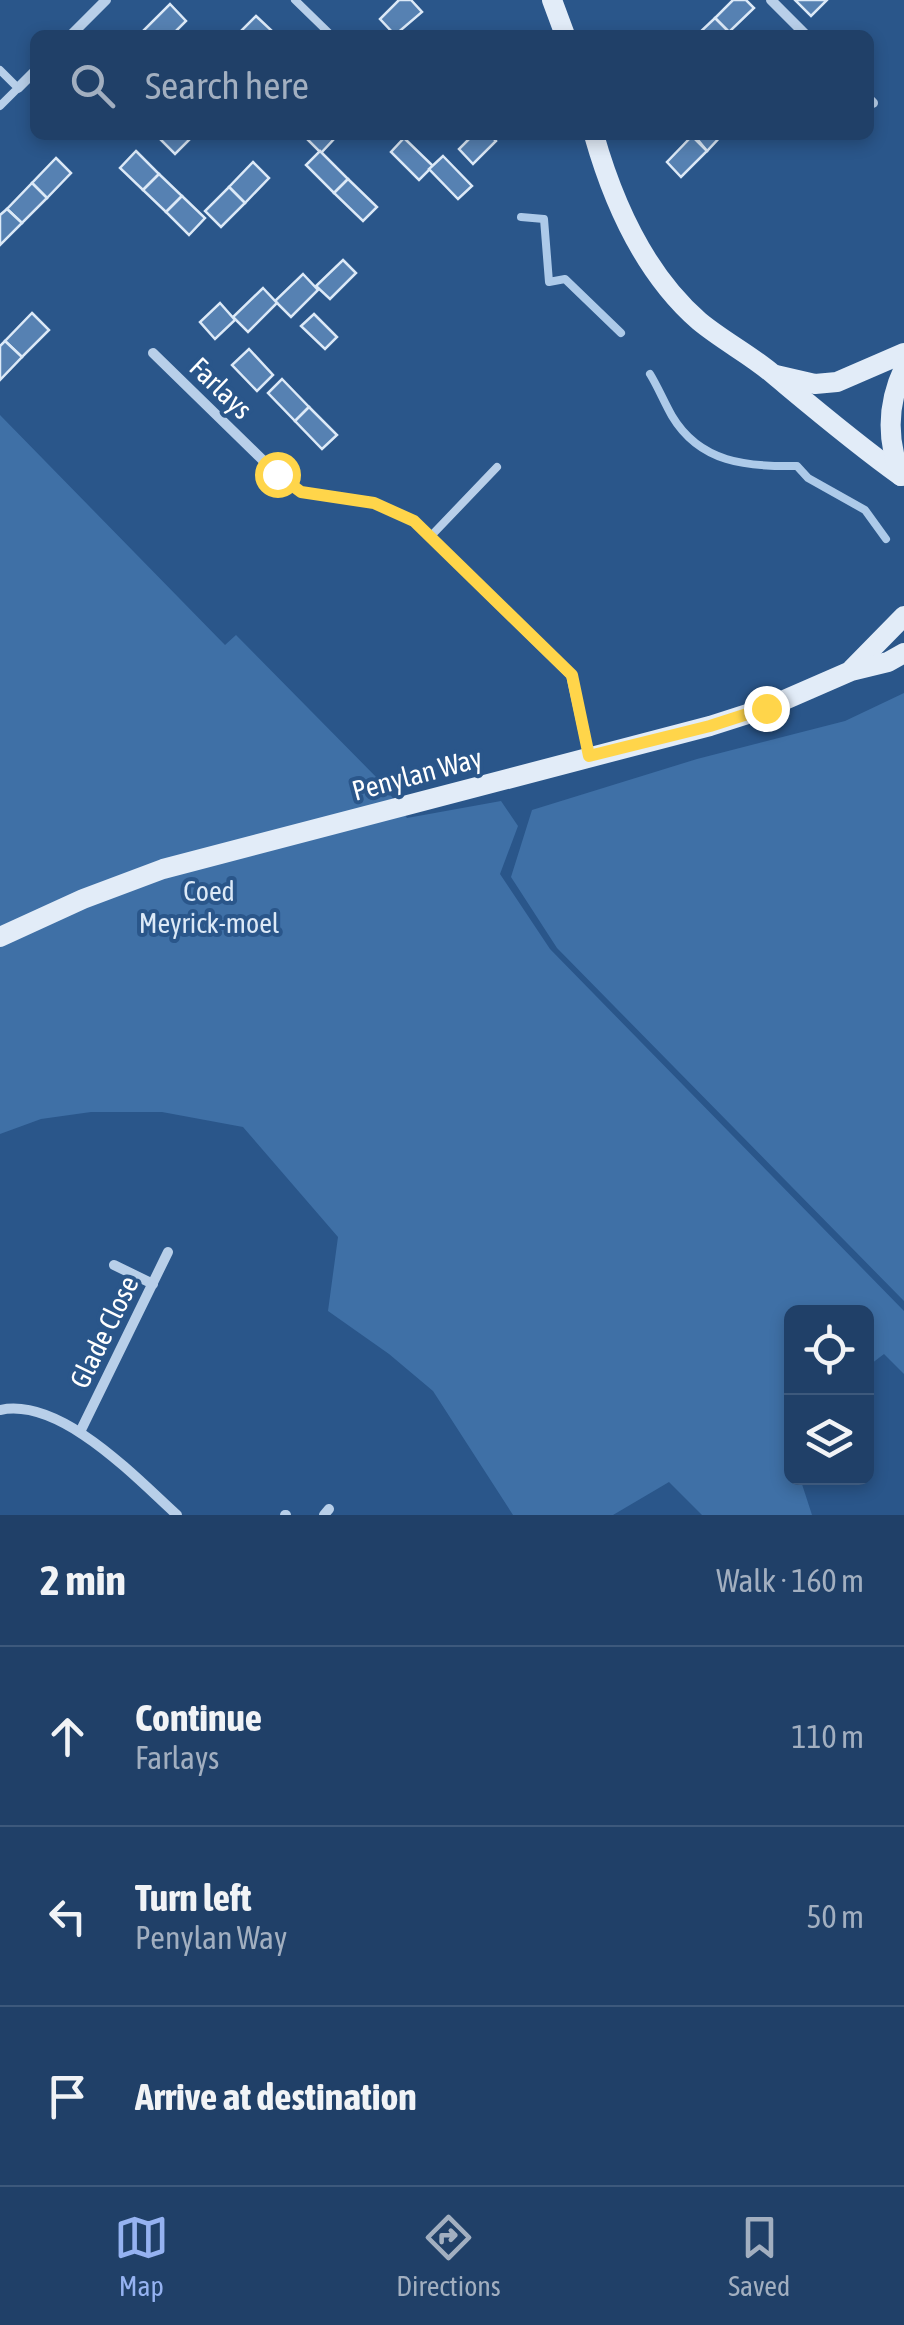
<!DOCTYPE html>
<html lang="en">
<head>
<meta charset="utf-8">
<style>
  :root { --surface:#204068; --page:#28476e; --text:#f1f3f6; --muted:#a2afc0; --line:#3d597c; --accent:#95b2f1 }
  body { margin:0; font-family:"Asap Condensed",sans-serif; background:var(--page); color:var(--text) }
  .controls { position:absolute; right:30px; bottom:30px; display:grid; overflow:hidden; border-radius:15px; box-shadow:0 5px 15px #0003 }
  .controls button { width:90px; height:90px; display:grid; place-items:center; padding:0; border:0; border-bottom:2px solid var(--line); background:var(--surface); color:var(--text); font:50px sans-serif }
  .stop { position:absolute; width:30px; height:30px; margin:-22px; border:8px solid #ffd54a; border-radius:50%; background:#fff }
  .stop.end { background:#ffd54a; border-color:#fff; box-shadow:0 2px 10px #0008 }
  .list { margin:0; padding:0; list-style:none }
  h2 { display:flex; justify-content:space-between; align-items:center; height:130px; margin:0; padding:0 40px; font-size:42px }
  h2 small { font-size:32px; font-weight:400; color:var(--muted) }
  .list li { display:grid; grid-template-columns:65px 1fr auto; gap:30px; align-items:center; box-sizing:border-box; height:180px; padding:0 40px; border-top:2px solid var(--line) }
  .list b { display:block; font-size:38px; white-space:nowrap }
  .list p { margin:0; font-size:32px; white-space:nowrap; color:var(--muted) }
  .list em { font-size:32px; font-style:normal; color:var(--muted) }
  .icon { flex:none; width:55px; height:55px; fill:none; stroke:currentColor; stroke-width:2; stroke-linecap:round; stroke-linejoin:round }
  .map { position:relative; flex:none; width:904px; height:1515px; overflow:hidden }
  .search { position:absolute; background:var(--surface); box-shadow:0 5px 15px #0003; left:30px; right:30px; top:30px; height:110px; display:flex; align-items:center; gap:25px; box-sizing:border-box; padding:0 35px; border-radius:15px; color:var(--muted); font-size:38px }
  .sheet { height:670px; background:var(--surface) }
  nav { display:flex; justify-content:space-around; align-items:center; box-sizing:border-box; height:140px; border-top:2px solid var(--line); background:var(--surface); font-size:28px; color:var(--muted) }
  nav a { display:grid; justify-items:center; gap:5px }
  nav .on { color:var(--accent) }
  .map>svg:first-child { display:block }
</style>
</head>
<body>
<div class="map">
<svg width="904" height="1515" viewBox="0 0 904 1515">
  <rect width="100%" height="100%" fill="#2a568a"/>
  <g fill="#3f70a6">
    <path d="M 0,415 L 225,645 L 236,635 L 382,783 L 407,818 L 501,801 L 518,826 L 500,874 L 550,949 L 904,1311 L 904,1374 L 884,1354 L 867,1367 L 866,1312 L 792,1312 L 791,1424 L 784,1430 L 791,1451 L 792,1478 L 800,1478 L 812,1515 L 702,1515 L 669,1482 L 613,1515 L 513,1515 L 433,1391 L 389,1354 L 328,1311 L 338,1237 L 243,1127 L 162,1112 L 91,1112 L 41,1119 L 0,1134 Z"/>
    <path d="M 904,693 L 904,1301 L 557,948 L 511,877 L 532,810 L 697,759 L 845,721 Z"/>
  </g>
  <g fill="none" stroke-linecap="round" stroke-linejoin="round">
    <g stroke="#adcae9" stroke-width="8">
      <path d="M 521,217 L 544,219 L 549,282 L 565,279 L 621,333"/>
      <path d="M 650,374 C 658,387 664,402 672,416 C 700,463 747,467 797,466 L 808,478 L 865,510 L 886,539"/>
    </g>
  </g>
  <g fill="#5681b2" stroke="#dce9f7" stroke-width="2.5">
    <path d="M 399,0 L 411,0 L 422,12 L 395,35 L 380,19 Z"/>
    <path d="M 733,0 L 746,0 L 754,8 L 729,32 L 715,18 Z"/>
    <path d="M 795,0 L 827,0 L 811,16 Z"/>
    <path d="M 170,4 L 186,21 L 172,35 L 147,35 L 143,31 Z"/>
    <path d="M 256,16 L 272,31 L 268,35 L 237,35 Z"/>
    <path d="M 715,18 L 729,32 L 727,35 L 697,35 Z"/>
    <path d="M 164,135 L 194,135 L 175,154 L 160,139 Z"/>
    <path d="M 303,135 L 330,135 L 334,139 L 321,153 Z"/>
    <path d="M 473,135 L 490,135 L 496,141 L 473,164 L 459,149 Z"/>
    <path d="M 694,135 L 722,135 L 707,151 Z"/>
    <path d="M 692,136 L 707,151 L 681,177 L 667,162 Z"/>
    <path d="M 404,138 L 433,166 L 419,180 L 391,152 Z"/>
    <path d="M 136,151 L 159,174 L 143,190 L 120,168 Z"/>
    <path d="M 320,151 L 348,179 L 334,193 L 306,165 Z"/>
    <path d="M 443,156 L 472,186 L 458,199 L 429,169 Z"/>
    <path d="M 56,158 L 71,173 L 47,198 L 32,183 Z"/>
    <path d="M 253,162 L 269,178 L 245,203 L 229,187 Z"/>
    <path d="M 159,174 L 182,196 L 166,212 L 143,190 Z"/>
    <path d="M 348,179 L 377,207 L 363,221 L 334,193 Z"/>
    <path d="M 32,183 L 47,198 L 22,223 L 7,209 Z"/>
    <path d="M 229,187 L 245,203 L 221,227 L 205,211 Z"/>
    <path d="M 182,196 L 205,218 L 189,235 L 166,212 Z"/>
    <path d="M 7,209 L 22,223 L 0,245 L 0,215 Z"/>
    <path d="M 343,260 L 356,273 L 330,299 L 316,286 Z"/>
    <path d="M 303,274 L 318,290 L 291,317 L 275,301 Z"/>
    <path d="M 263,288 L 277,303 L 248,332 L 233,317 Z"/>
    <path d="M 220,303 L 235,320 L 215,339 L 200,322 Z"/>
    <path d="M 32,313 L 49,330 L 22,357 L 5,341 Z"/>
    <path d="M 314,314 L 337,337 L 325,349 L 301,326 Z"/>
    <path d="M 5,341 L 22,357 L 0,380 L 0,346 Z"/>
    <path d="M 249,349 L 273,375 L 257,391 L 232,365 Z"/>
    <path d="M 282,379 L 309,407 L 295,421 L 268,393 Z"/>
    <path d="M 309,407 L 337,435 L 322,449 L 295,421 Z"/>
  </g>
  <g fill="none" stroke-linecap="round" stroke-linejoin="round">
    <g stroke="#b8cfe9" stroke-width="8">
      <path d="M 295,0 L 331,35"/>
      <path d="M 0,70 L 18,88 L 0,106"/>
      <path d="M 430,537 L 497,467"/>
    </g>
    <g stroke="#b8cfe9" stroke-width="10">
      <path d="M 771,0 L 806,35"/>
      <path d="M 71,35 L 106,0"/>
      <path d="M 18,88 L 35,71"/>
      <path d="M 869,99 L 873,103"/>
      <path d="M 153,353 L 277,474 L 301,492 L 374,503 L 414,521 L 571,675 L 589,757"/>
      <path d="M 114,1265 L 153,1284"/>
      <path d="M 0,1410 C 61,1397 136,1478 177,1515"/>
      <path d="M 80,1432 L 168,1252"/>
      <path d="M 285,1515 L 286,1515"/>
      <path d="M 324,1515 L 329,1509"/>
    </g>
    <g stroke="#e2ecf8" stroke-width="20">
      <path d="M 552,0 L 565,35"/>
      <path d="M 594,135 C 613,202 645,274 699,321 C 723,341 751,355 774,375 C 816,410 856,444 901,476"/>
      <path d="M 776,375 L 815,384 L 837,382 L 904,353"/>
      <path d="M 901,476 C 886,439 887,404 904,368"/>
      <path d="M 852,669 L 904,616"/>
      <path d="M 0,937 L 83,899 L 163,869 L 710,726 L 766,708 L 851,671 L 888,662 L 904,653"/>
    </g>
  </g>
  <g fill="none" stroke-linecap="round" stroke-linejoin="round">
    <path stroke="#ffd54a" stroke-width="12" d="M 277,474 L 301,492 L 374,503 L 414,521 L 572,675 L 589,756 L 710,726 L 766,708"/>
  </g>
  <g text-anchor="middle" stroke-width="8" stroke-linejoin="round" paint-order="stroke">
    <g font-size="28" fill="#fff" stroke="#2a568a">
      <text transform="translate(221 388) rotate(44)" y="10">Farlays</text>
      <text transform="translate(417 774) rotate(-15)" y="10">Penylan Way</text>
      <text transform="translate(104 1332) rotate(-64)" y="10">Glade Close</text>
    </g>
    <g font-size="28" fill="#dce9f7" stroke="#2a568a">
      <text x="209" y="901">Coed<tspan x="209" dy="32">Meyrick-moel</tspan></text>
    </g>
  </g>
</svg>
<div class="controls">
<button><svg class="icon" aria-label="locate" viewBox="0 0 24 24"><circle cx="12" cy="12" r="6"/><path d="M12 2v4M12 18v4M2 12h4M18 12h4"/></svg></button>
<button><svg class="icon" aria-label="layers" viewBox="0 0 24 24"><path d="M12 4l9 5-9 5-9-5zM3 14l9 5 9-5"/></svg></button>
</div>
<div class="stop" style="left:277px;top:474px"></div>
<div class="stop end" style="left:766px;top:708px"></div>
<div class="search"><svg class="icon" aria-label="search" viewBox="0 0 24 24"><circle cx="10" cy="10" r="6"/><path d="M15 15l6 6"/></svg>Search here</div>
</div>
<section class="sheet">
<h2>2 min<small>Walk · 160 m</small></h2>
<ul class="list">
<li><svg class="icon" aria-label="ahead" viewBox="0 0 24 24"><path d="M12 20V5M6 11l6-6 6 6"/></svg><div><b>Continue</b><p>Farlays</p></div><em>110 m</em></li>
<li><svg class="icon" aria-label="left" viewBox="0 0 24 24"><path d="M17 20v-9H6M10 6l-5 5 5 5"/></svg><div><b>Turn left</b><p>Penylan Way</p></div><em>50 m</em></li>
<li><svg class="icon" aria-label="arrive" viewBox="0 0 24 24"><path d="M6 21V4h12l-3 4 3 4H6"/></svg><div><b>Arrive at destination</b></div></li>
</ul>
</section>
<nav>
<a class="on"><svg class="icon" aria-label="map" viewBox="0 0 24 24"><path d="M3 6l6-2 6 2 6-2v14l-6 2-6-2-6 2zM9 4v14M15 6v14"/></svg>Map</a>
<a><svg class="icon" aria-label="directions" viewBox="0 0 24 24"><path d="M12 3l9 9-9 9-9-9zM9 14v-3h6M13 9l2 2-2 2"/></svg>Directions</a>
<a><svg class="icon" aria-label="saved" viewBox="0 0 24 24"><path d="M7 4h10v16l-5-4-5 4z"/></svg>Saved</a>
</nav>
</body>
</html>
